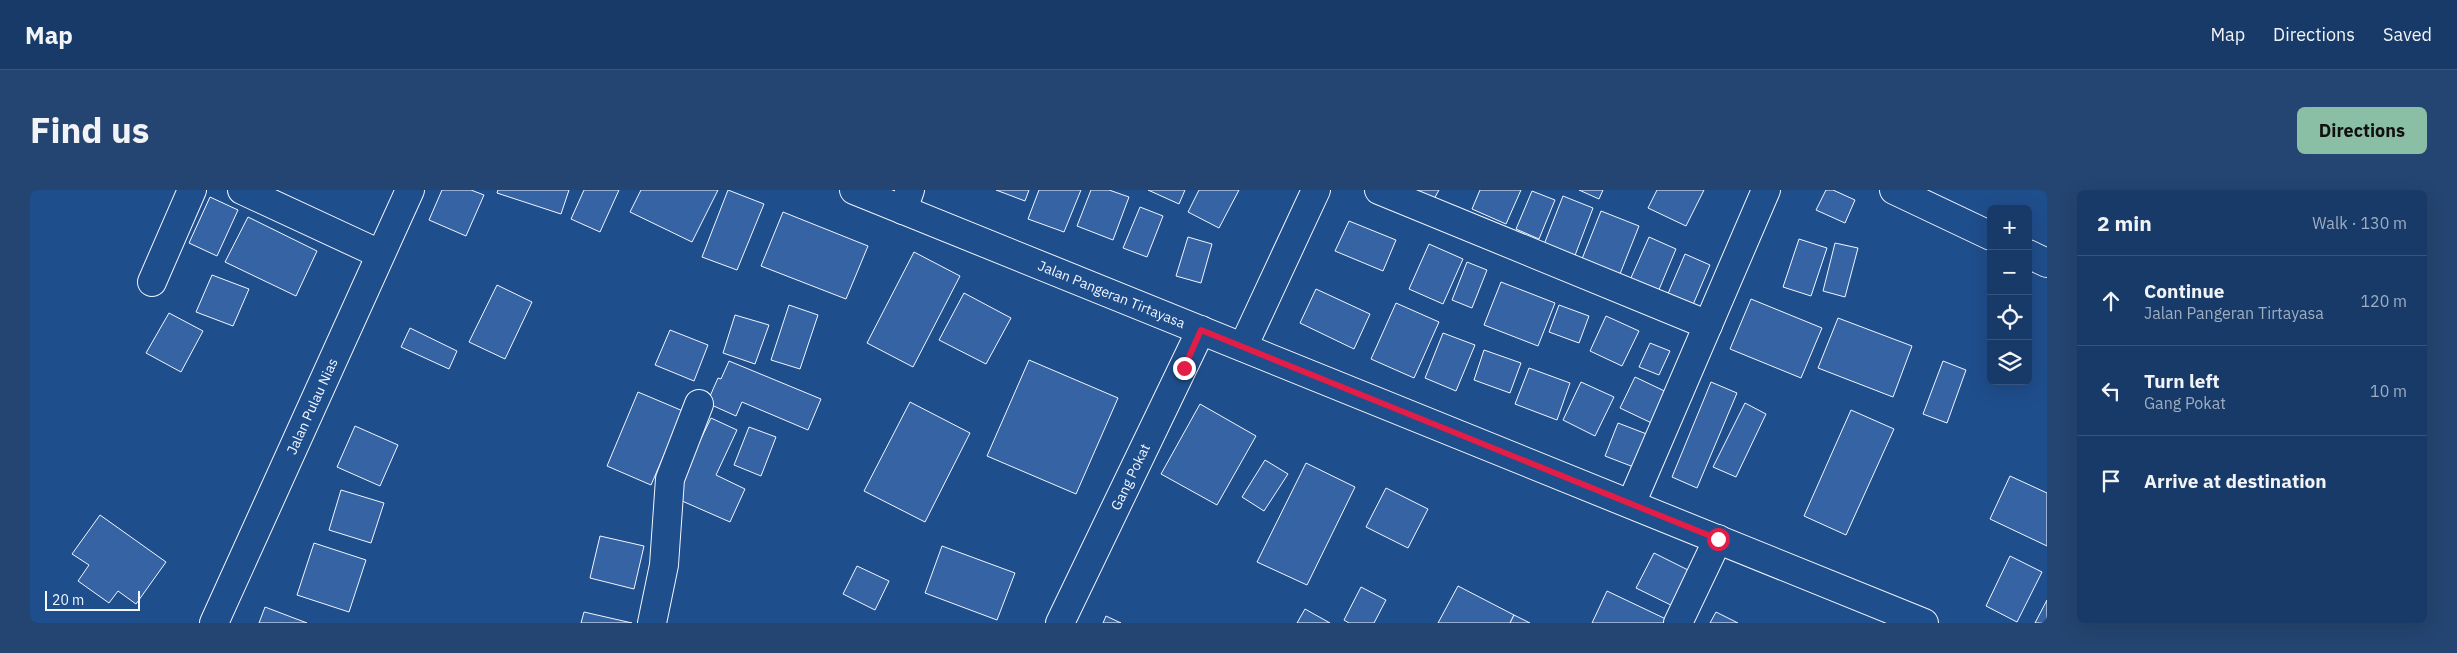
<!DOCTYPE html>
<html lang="en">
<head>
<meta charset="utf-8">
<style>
  :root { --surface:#173a69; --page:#244571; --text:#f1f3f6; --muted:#9eadc0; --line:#36547d; --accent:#8abfa5 }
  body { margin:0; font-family:"IBM Plex Sans",sans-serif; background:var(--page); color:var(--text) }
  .controls { position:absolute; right:15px; top:15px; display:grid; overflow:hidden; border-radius:8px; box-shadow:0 5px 20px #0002 }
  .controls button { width:45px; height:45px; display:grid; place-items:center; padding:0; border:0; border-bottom:1px solid var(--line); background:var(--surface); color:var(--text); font:25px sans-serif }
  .scale { position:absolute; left:15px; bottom:12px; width:95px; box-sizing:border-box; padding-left:5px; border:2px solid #f2f6ff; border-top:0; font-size:14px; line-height:18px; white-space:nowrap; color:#f2f6ff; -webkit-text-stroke:4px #1f4e8c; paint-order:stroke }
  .stop { position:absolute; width:15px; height:15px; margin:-11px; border:4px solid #e11d48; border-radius:50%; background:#fff }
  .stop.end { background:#e11d48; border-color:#fff; box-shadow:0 1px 5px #0008 }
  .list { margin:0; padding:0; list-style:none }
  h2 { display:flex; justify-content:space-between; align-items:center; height:65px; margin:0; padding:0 20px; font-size:21px }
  h2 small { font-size:16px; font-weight:400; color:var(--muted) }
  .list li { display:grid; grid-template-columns:32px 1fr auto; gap:15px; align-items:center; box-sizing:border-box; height:90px; padding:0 20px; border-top:1px solid var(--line) }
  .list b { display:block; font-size:19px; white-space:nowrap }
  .list p { margin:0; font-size:16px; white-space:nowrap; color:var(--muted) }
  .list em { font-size:16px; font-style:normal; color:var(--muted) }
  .icon { flex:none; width:28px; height:28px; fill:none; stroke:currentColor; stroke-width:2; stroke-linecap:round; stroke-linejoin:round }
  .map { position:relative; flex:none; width:2017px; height:433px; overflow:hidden; border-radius:8px }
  header { display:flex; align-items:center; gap:30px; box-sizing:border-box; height:70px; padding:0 25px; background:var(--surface); border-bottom:1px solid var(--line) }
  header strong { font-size:24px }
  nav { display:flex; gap:28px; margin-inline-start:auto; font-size:18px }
  .intro { display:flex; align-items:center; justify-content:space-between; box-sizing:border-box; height:120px; padding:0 30px }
  h1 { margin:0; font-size:35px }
  .button { padding:12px 22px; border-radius:8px; background:var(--accent); color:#111; font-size:18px; font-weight:700 }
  main { display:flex; gap:30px; padding:0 30px }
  aside { flex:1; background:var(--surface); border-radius:8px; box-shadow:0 5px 20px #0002 }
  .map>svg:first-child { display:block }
</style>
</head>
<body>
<header>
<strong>Map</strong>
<nav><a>Map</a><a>Directions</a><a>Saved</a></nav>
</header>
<div class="intro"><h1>Find us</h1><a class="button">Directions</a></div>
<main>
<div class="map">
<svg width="2017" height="433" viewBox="0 0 2017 433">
  <rect width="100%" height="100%" fill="#1f4e8c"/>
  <g fill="#3563a3" stroke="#f2f6ff">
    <path d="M 412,0 L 441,0 L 454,5 L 436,46 L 399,30 Z"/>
    <path d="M 468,0 L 539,0 L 531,24 L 467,3 Z"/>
    <path d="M 554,0 L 589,0 L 570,42 L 541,29 Z"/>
    <path d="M 611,0 L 688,0 L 662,52 L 600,22 Z"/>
    <path d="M 698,0 L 734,14 L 707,80 L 672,67 Z"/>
    <path d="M 966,0 L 999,0 L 995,11 Z"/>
    <path d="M 1009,0 L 1051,0 L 1034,42 L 998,29 Z"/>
    <path d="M 1061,0 L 1079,0 L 1099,7 L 1083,50 L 1047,36 Z"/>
    <path d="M 1118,0 L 1155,0 L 1149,14 Z"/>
    <path d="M 1169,0 L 1209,0 L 1189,38 L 1158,22 Z"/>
    <path d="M 1385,0 L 1409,0 L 1404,9 Z"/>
    <path d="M 1450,0 L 1491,0 L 1476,34 L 1442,19 Z"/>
    <path d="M 1549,0 L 1573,0 L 1569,9 Z"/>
    <path d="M 1627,0 L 1674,0 L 1656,36 L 1618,18 Z"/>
    <path d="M 1796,0 L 1803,0 L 1825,10 L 1815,33 L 1786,20 Z"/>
    <path d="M 1502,1 L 1525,10 L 1509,49 L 1486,39 Z"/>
    <path d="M 1533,6 L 1563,18 L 1544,68 L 1513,57 Z"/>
    <path d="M 180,7 L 208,20 L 187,66 L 159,53 Z"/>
    <path d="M 1110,17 L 1133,26 L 1117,67 L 1093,58 Z"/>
    <path d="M 1571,21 L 1609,36 L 1588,89 L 1550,74 Z"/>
    <path d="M 753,22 L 838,56 L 816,109 L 731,76 Z"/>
    <path d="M 218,27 L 287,61 L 266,106 L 195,72 Z"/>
    <path d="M 1319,31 L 1366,50 L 1353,81 L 1305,61 Z"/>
    <path d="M 1158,47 L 1182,54 L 1171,93 L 1146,86 Z"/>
    <path d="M 1619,47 L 1646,59 L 1628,102 L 1600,90 Z"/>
    <path d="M 1769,49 L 1797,58 L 1781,106 L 1753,97 Z"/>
    <path d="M 1805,53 L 1828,58 L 1815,107 L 1793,101 Z"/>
    <path d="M 1399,54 L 1433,69 L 1413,114 L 1379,99 Z"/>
    <path d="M 884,62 L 930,86 L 883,177 L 837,153 Z"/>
    <path d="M 1655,64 L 1680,75 L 1662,117 L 1637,106 Z"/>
    <path d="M 1437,72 L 1457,80 L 1442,118 L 1422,110 Z"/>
    <path d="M 182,85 L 219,99 L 203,136 L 166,122 Z"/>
    <path d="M 1471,92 L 1525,113 L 1508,156 L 1454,135 Z"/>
    <path d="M 467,95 L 502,112 L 475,169 L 439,152 Z"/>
    <path d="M 1286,99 L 1340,124 L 1324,159 L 1270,133 Z"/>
    <path d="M 934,103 L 981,128 L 956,174 L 909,150 Z"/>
    <path d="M 1721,109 L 1792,138 L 1771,188 L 1700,159 Z"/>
    <path d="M 1366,113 L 1409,132 L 1384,188 L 1341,169 Z"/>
    <path d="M 759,115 L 788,125 L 770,179 L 741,170 Z"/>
    <path d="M 1529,115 L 1559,126 L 1549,153 L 1519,142 Z"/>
    <path d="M 139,123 L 173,141 L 151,182 L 116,163 Z"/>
    <path d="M 705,125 L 739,135 L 725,174 L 693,163 Z"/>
    <path d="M 1576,126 L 1609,141 L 1592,176 L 1560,161 Z"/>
    <path d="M 1808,128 L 1882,156 L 1863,207 L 1788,178 Z"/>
    <path d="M 380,138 L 427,161 L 419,179 L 371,157 Z"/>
    <path d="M 640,140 L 678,155 L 664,191 L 625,175 Z"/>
    <path d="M 1413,143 L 1445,155 L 1426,201 L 1395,188 Z"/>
    <path d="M 1620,153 L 1640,161 L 1629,185 L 1609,177 Z"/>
    <path d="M 1454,160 L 1491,173 L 1480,203 L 1444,190 Z"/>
    <path d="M 999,170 L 1088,208 L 1046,304 L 957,266 Z"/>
    <path d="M 699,171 L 791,209 L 778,240 L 712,212 L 706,226 L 677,213 L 688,188 L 691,189 Z"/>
    <path d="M 1913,171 L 1936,180 L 1917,233 L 1893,224 Z"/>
    <path d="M 1499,178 L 1540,193 L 1527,230 L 1485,214 Z"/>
    <path d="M 1605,187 L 1645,206 L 1630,237 L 1590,218 Z"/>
    <path d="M 1551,192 L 1584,207 L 1565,246 L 1533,230 Z"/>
    <path d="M 1681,192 L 1707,203 L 1667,298 L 1642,287 Z"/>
    <path d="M 608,202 L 653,221 L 621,295 L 577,276 Z"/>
    <path d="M 880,212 L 940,243 L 895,332 L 834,301 Z"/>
    <path d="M 1715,213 L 1736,224 L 1706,287 L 1683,277 Z"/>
    <path d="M 1170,214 L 1226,246 L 1187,315 L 1131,284 Z"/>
    <path d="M 1821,220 L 1864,239 L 1816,345 L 1774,326 Z"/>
    <path d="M 681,228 L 707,240 L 686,285 L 715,299 L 700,332 L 643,307 Z"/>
    <path d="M 1588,233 L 1627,248 L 1614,281 L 1575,266 Z"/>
    <path d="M 325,236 L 368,255 L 350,296 L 307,277 Z"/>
    <path d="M 719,237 L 746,247 L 731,286 L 704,275 Z"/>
    <path d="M 1235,270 L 1258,284 L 1234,321 L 1212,307 Z"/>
    <path d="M 1276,273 L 1325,297 L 1277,395 L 1227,372 Z"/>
    <path d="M 1980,286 L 2017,303 L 2017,356 L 1960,329 Z"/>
    <path d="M 1356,298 L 1398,319 L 1378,358 L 1336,337 Z"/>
    <path d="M 311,300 L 354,313 L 341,353 L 299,340 Z"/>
    <path d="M 70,325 L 136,372 L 106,414 L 88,401 L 79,413 L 48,391 L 59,375 L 42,364 Z"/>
    <path d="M 570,346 L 614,356 L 604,399 L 560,388 Z"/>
    <path d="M 284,353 L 336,370 L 319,422 L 267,405 Z"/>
    <path d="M 912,356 L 985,383 L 967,430 L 895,403 Z"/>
    <path d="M 1624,363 L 1666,384 L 1649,419 L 1606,398 Z"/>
    <path d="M 1980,366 L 2012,382 L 1987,432 L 1956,416 Z"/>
    <path d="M 827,376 L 859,391 L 845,420 L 813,404 Z"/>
    <path d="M 1428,396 L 1484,425 L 1480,433 L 1408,433 Z"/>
    <path d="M 1331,397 L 1356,410 L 1344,433 L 1319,433 L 1314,430 Z"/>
    <path d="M 1577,401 L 1638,430 L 1637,433 L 1562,433 Z"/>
    <path d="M 2017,410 L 2017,433 L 2005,433 Z"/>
    <path d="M 235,417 L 277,433 L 229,433 Z"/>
    <path d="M 1275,419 L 1300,433 L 1267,433 Z"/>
    <path d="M 554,422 L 602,433 L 551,433 Z"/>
    <path d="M 1686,422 L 1708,433 L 1680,433 Z"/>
    <path d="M 1484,425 L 1500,433 L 1480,433 Z"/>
    <path d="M 1076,426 L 1091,433 L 1073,433 Z"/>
  </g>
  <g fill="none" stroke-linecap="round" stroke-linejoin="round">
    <defs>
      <g id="minor">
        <path d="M 212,0 L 350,64"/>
        <path d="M 1349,0 L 1678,135"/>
        <path d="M 1864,0 L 1961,46"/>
        <path d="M 873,20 L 880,0"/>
        <path d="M 1998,64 L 2017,73"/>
        <path d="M 122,92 L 162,0"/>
        <path d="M 1213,157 L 1286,0"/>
        <path d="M 1601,314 L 1736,0"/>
        <path id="s1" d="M 184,433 L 380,0"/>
        <path d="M 622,433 L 634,375 L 640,289 L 669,214"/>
        <path id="s2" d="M 1030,433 L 1171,140"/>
        <path d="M 1648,433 L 1688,349"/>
      </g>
      <g id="primary">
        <path id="s3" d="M 824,0 L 1894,433"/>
      </g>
    </defs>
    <use href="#minor" stroke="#f2f6ff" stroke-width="30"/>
    <use href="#primary" stroke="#f2f6ff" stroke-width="30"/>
    <use href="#minor" stroke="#1f4e8c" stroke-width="28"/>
    <use href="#primary" stroke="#1f4e8c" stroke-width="28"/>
  </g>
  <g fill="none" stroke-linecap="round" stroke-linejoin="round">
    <path stroke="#e11d48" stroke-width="6" d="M 1154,178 L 1171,140 L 1688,349"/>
  </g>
  <g text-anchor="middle" stroke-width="4" stroke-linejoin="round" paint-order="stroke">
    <g font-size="14" fill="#f2f6ff" stroke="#1f4e8c">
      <text dy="5" stroke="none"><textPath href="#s3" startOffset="278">Jalan Pangeran Tirtayasa</textPath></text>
      <text dy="5" stroke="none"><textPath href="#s1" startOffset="238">Jalan Pulau Nias</textPath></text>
      <text dy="5" stroke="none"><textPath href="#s2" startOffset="162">Gang Pokat</textPath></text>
    </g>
  </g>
</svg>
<div class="controls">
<button>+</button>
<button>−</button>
<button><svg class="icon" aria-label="locate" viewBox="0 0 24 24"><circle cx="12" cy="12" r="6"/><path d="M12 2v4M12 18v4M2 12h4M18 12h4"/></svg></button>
<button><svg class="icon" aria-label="layers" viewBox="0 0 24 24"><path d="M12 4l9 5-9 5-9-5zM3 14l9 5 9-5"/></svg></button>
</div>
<div class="scale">20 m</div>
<div class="stop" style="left:1688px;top:349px"></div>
<div class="stop end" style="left:1154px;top:178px"></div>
</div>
<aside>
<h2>2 min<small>Walk · 130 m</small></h2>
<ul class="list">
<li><svg class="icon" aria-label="ahead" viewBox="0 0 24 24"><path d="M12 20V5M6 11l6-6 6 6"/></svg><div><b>Continue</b><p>Jalan Pangeran Tirtayasa</p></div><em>120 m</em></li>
<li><svg class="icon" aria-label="left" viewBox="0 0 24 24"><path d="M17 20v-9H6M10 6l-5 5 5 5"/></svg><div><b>Turn left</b><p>Gang Pokat</p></div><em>10 m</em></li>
<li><svg class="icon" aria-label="arrive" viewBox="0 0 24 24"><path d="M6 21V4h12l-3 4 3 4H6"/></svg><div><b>Arrive at destination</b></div></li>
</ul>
</aside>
</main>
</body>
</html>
